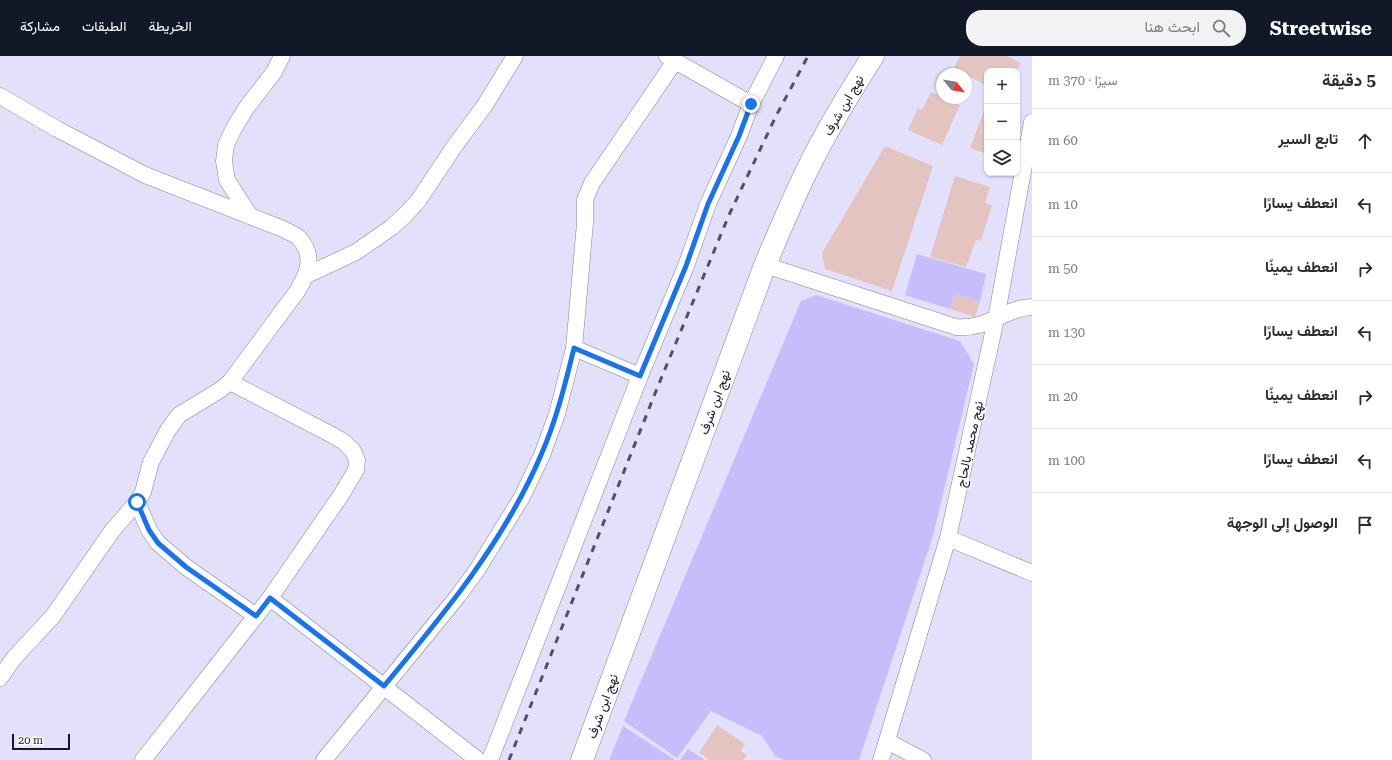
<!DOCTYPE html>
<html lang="ar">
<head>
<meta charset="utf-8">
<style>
  :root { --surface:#fff; --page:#f2f2f3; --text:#2b2b33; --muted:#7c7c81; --line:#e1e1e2; --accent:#111827 }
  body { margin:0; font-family:"Roboto Serif",Vazirmatn,serif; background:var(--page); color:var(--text); direction:rtl }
  .controls { position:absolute; right:12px; top:12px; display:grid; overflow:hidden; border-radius:8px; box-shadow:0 1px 3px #0004 }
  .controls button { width:36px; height:36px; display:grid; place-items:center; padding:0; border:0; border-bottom:1px solid var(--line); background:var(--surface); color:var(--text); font:20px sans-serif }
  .compass { position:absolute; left:936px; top:12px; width:36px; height:36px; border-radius:50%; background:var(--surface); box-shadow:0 1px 3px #0004; rotate:120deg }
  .scale { position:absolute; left:12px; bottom:10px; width:58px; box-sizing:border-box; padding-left:4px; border:2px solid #181721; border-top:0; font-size:11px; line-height:14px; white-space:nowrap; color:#181721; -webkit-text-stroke:3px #fff; paint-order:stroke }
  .stop { position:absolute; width:12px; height:12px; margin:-9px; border:3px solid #1a73e8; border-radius:50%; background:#fff }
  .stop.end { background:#1a73e8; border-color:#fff; box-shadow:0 1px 4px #0008 }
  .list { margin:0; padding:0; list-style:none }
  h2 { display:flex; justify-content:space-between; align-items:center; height:52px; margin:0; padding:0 16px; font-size:17px }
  h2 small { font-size:13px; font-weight:400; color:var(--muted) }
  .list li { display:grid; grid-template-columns:26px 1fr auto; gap:12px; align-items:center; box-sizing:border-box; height:64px; padding:0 16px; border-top:1px solid var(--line) }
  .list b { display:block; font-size:15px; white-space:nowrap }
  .list em { font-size:13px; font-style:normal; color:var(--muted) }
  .icon { flex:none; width:22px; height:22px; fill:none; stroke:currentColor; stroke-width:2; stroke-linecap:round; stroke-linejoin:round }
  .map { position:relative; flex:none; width:1032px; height:704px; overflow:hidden; direction:ltr }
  header { display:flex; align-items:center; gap:24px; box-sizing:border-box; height:56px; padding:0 20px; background:var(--accent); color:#fff }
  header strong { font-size:19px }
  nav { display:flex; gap:22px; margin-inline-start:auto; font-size:14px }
  .search { width:280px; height:36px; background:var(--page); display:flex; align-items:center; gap:10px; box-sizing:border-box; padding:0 14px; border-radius:16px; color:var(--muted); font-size:15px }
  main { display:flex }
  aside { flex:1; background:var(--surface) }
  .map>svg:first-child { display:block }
</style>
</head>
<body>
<header>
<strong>Streetwise</strong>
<div class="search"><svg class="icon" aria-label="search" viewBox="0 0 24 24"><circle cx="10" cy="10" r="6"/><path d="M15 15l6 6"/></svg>ابحث هنا</div>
<nav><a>الخريطة</a><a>الطبقات</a><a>مشاركة</a></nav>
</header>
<main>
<aside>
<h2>5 دقيقة<small>سيرًا · 370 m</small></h2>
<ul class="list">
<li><svg class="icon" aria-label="ahead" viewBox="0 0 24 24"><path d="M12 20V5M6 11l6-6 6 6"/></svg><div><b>تابع السير</b></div><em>60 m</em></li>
<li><svg class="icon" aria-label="left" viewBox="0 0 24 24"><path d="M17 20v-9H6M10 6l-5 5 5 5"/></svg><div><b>انعطف يسارًا</b></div><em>10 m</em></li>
<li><svg class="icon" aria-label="right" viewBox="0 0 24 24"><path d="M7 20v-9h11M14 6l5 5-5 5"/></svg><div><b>انعطف يمينًا</b></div><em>50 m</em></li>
<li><svg class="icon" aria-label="left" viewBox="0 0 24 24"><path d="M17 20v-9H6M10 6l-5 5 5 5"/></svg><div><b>انعطف يسارًا</b></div><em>130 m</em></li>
<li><svg class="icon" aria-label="right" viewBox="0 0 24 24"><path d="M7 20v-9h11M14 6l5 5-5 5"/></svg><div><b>انعطف يمينًا</b></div><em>20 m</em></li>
<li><svg class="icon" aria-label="left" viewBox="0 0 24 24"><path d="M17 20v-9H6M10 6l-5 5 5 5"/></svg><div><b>انعطف يسارًا</b></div><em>100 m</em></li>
<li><svg class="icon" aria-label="arrive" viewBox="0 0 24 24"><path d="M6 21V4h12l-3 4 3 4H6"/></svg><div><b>الوصول إلى الوجهة</b></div></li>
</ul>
</aside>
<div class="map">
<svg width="1032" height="704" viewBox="0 0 1032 704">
  <rect width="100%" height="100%" fill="#e3e0fb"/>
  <g fill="#c6bdfc">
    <path d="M 917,198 L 986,218 L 980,246 L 955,238 L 950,253 L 905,239 Z"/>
    <path d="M 816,239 L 960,285 L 974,308 L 933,480 L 859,704 L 785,704 L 776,701 L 762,680 L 711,655 L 677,702 L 624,665 L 801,245 Z"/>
    <path d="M 623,670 L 675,704 L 609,704 Z"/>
    <path d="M 688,693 L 705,704 L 680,704 Z"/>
  </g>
  <g fill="#e4c4c0">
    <path d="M 960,0 L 1007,0 L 1021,7 L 1016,15 L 987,15 L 987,30 L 954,12 Z"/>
    <path d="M 931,36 L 960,49 L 942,89 L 908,74 L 918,52 L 922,54 Z"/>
    <path d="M 987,47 L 987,98 L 970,92 Z"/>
    <path d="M 885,90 L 933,110 L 892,235 L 825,213 L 822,197 Z"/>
    <path d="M 955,120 L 990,131 L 985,147 L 992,149 L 981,185 L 976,184 L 966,211 L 930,201 Z"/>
    <path d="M 955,238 L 980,246 L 975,261 L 950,253 Z"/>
    <path d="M 717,669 L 745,688 L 741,695 L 747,699 L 743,704 L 710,704 L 699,697 Z"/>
  </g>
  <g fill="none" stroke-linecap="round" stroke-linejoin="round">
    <defs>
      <g id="street">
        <path d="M 675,5 L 751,48"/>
        <path d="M 0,40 L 57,73 L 145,119 L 283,173 C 288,176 295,178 299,182 C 315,199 308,217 298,234 L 230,326 L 220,334 L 179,359 L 168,374 L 151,406 L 143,436 L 137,446 L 112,475 L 53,560 L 14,602 L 0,622"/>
        <path d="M 250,160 L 227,124 L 224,105 L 226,89 L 234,72 L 247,51 L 274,16 L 282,0"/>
        <path d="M 765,209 L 956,271 C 988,274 1004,252 1032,251"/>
        <path d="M 307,219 L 356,196 L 392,171 L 405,159 L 418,145 L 454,91 L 485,49 L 515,0"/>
        <path d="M 574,292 L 640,320"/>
        <path d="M 137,446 L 149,474 L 158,487 L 186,511 L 256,560"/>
        <path d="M 948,482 L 1032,517"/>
        <path d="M 270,542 L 478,704"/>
        <path d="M 887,685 L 923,704"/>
        <path d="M 143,704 L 270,542 L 341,439 L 356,414 L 357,404 L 353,395 L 344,386 L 334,380 L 230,326"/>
        <path d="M 324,704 L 458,540 L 477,514 L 522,441 L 542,399 L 557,358 L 574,292 L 585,167 L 585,144 L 592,127 L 675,5 L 667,0"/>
        <path d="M 490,704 L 640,320 L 686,210 L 708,148 L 739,80 L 751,48 L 776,0"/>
        <path d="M 881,704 L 948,482 L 996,263 L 1032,66"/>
      </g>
      <path id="secondary" d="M 582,704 L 765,209 C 776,183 787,157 799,131 C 820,85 846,42 873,0"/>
    </defs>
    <use href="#street" stroke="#838099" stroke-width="17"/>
    <use href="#secondary" stroke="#838099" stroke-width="23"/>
    <use href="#street" stroke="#fff" stroke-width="16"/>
    <use href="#secondary" stroke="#fff" stroke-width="22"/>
    <path stroke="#535261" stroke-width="3" stroke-dasharray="7 7" stroke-linecap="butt" d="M 509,704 L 658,330 L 729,159 L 776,60 L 808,0"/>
  </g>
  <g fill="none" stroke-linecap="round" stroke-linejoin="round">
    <path stroke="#1a73e8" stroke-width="5" d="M 137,446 L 149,474 L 158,487 L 186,511 L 256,560 L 270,542 L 384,630 C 444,558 504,486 541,399 C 556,365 565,329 574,292 L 640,320 L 686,210 L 708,148 L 739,80 L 751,48"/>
  </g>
  <g text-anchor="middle" stroke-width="3" stroke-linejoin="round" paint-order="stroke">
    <g font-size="13" fill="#181721" stroke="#fff">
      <text transform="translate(843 49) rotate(-60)" y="5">نهج ابن شرف</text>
      <text transform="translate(714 346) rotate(-70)" y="5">نهج ابن شرف</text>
      <text transform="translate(969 388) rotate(-78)" y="5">نهج محمد بالحاج</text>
      <text transform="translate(602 650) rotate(-70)" y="5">نهج ابن شرف</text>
    </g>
  </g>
</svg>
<div class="controls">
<button>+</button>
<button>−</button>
<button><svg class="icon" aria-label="layers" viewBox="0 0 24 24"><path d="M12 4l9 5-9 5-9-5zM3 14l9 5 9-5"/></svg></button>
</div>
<svg class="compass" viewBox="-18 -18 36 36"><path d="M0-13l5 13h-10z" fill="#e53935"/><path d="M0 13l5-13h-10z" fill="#7c7c81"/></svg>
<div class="scale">20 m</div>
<div class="stop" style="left:137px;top:446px"></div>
<div class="stop end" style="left:751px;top:48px"></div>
</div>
</main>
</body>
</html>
